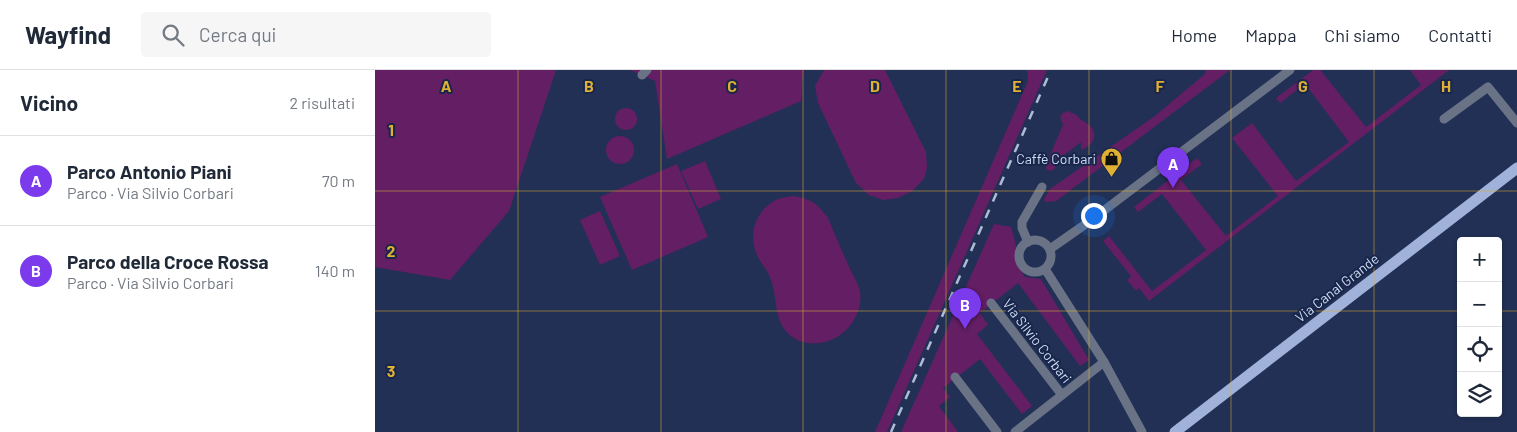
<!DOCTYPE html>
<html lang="it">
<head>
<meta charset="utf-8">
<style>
  :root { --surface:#fff; --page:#f6f6f7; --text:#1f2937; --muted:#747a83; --line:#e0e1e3; --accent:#7c3aed }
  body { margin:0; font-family:Barlow,sans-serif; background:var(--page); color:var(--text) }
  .controls { position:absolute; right:15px; bottom:15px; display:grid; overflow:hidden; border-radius:5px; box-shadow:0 1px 4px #0004 }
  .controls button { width:45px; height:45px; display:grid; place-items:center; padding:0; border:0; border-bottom:1px solid var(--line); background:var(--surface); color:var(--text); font:25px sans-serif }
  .you { position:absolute; left:718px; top:145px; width:18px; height:18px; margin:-12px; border:4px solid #fff; border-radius:50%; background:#1a73e8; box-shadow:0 0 0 8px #1a73e833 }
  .badge { display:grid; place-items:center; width:32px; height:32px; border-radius:50%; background:var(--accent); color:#fff; font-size:16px; font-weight:700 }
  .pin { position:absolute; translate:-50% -41px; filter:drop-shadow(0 1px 2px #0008) }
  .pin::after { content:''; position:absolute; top:26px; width:18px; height:15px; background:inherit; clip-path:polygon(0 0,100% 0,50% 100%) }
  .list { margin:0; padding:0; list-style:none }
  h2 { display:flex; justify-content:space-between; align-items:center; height:65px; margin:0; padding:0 20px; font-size:21px }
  h2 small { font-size:16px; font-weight:400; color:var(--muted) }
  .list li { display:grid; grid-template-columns:32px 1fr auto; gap:15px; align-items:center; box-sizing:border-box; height:90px; padding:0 20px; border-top:1px solid var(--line) }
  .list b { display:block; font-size:19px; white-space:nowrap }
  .list p { margin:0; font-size:16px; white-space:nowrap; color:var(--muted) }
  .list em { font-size:16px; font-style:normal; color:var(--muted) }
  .icon { flex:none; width:28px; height:28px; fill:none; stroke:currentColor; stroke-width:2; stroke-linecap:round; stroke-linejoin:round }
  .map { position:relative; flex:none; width:1142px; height:362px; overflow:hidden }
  header { display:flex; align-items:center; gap:30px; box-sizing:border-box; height:70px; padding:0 25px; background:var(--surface); border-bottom:1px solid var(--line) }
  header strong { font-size:24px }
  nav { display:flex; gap:28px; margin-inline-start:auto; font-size:18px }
  .search { width:350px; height:45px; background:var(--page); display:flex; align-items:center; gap:12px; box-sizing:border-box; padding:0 18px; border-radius:5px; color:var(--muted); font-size:19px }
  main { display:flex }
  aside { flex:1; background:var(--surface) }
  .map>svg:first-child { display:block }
</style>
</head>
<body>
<header>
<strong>Wayfind</strong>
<div class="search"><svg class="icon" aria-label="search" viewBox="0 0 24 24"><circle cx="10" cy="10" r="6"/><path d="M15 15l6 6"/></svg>Cerca qui</div>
<nav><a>Home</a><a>Mappa</a><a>Chi siamo</a><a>Contatti</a></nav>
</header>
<main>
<aside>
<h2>Vicino<small>2 risultati</small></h2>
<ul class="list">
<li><span class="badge">A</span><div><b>Parco Antonio Piani</b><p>Parco · Via Silvio Corbari</p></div><em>70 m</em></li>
<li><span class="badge">B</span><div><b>Parco della Croce Rossa</b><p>Parco · Via Silvio Corbari</p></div><em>140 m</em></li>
</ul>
</aside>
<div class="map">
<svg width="1142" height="362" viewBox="0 0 1142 362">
  <rect width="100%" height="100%" fill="#223056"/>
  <g fill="#631e64">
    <path d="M 0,0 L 181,0 L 134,141 L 75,210 L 0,197 Z"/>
    <path d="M 255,0 L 428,0 L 426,31 L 292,89 L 280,11 Z"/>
    <path d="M 449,0 L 510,0 L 551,82 L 552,98 L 549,109 L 537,121 L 523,128 L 508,130 L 494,125 L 481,113 L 443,33 L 440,16 Z"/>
    <path d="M 652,0 L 672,0 L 512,362 L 500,362 L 653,11 Z"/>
    <path d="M 831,0 L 855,0 L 681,131 L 670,132 L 669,129 L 675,119 L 780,46 L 830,4 Z"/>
    <path d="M 938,0 L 947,0 L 946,1 L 991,57 L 1046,15 L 1035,0 L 1074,0 L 774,231 L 764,218 L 761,221 L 752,210 L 756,206 L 728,171 L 734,166 L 777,221 L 831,180 L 787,124 L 763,142 L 759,137 L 822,88 L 827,94 L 806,110 L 851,166 L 903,126 L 857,68 L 877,53 L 921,111 L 974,72 L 930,14 L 905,33 L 901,28 Z"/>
    <circle cx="251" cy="49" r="11"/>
    <path d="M 692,41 L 702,45 C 705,51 709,50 714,55 C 725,65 717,76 706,80 L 706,72 L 681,91 L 680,99 L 675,101 L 671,99 L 672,92 L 688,55 L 685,46 L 688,43 Z"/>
    <circle cx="245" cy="80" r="14"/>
    <path d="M 330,91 L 346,129 L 323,139 L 306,101 Z"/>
    <path d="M 302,94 L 333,167 L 257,200 L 225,127 Z"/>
    <path d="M 418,126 C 436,129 442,133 453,148 C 460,166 468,183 476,201 C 479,207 484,215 485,222 C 488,242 474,263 456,270 C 443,275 427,275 416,266 C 398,252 403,229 396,210 C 393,200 385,193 381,183 C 374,163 380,142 399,131 C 404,128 412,127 418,126 Z"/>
    <path d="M 225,141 L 245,186 L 225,195 L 205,150 Z"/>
    <path d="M 619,154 L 636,157 L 641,175 L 640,192 L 650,207 L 666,209 L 714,290 L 705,296 L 643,213 L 605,243 L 613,255 L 602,264 L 657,336 L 647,344 L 605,289 L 568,318 L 575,327 L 564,336 L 583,362 L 526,362 Z"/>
  </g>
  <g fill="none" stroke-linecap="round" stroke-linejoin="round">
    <g stroke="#6a7386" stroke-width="9">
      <path d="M 267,5 L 272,0"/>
      <path d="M 1069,49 L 1113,17 L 1142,53"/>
      <circle cx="660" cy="186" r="16"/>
      <path d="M 653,172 L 647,158 L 647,152 L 667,117"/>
      <path d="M 675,179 L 715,151 L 915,0"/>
      <path d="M 670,199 L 729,292 L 767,362"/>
      <path d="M 616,233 L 687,325"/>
      <path d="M 580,307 L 622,362"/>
      <path d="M 640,362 L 729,292"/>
    </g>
    <path stroke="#a1b2da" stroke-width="11" d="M 800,362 L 1142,98"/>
    <path stroke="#b0bcd6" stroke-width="2.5" stroke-dasharray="9 9" stroke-linecap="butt" d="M 516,362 L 676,0"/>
  </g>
  <path fill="none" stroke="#dfb034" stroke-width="1" stroke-opacity="0.55" d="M 143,0 L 143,362M 286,0 L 286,362M 428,0 L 428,362M 571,0 L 571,362M 714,0 L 714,362M 856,0 L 856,362M 999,0 L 999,362M 0,121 L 1142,121M 0,241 L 1086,241M 1123,241 L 1142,241"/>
  <defs>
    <symbol id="shop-pin" viewBox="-11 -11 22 30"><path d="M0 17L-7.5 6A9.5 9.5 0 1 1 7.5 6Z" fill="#dfb034" stroke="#19264b"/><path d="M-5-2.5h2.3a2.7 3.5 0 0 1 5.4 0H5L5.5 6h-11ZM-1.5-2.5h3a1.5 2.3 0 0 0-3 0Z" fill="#111"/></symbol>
  </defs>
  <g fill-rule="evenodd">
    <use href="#shop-pin" x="724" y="76" width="25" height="34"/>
  </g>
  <g text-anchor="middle" stroke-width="4" stroke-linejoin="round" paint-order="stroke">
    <g font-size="14" fill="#d1dcf4" stroke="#19264b" text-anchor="end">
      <text x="721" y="94">Caffè Corbari</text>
    </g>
    <g font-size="14" fill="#d1dcf4" stroke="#19264b">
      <text transform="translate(962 218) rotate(-38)" y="5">Via Canal Grande</text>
      <text transform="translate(662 271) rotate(52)" y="5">Via Silvio Corbari</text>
    </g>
  </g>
  <g font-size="16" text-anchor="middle" font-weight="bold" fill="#dfb034" stroke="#19264b" stroke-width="4" stroke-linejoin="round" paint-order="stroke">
    <text x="71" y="22">A</text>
    <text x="214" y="22">B</text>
    <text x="357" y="22">C</text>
    <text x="500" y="22">D</text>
    <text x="642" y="22">E</text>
    <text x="785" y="22">F</text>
    <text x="928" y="22">G</text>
    <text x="1071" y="22">H</text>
    <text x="16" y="66">1</text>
    <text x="16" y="187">2</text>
    <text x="16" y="307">3</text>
  </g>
</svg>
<div class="controls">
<button>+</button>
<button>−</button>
<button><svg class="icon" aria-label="locate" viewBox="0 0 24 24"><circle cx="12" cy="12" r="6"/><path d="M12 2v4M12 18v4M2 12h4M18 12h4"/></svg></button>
<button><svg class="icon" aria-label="layers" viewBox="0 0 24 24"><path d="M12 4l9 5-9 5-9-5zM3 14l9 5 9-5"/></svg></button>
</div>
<div class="you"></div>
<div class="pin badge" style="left:798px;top:118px">A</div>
<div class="pin badge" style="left:590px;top:259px">B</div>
</div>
</main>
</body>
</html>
